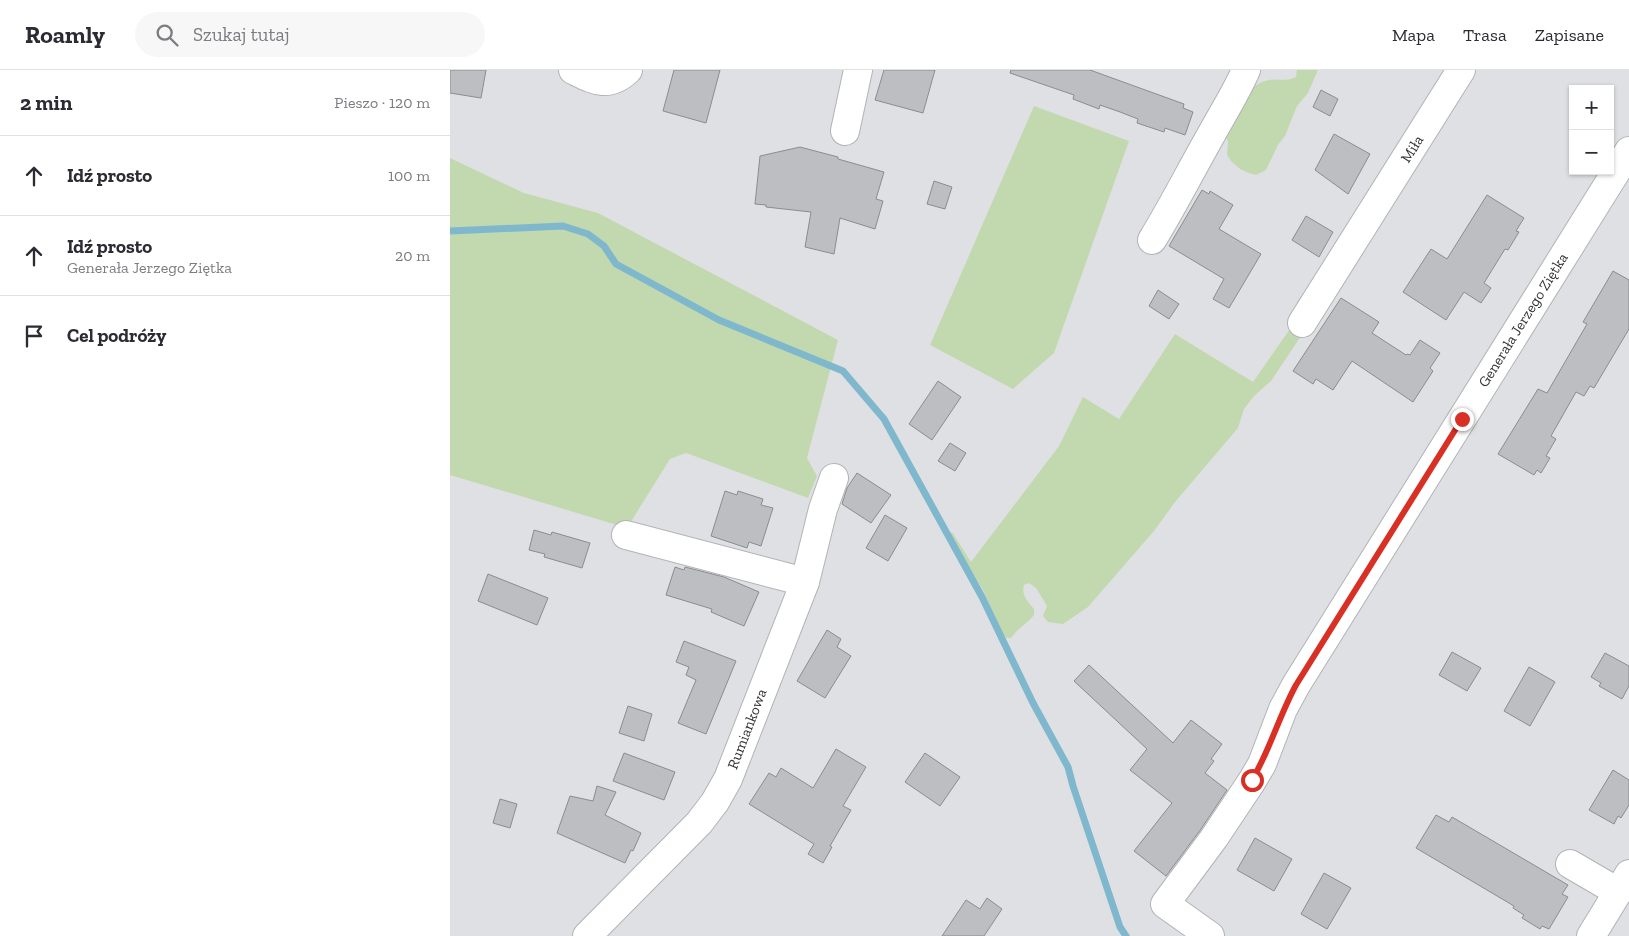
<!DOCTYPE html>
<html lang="pl">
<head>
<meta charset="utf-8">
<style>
  :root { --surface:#fff; --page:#f7f7f7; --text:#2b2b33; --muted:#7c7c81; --line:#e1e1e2 }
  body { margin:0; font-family:"Zilla Slab",serif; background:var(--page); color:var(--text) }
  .controls { position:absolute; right:15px; top:15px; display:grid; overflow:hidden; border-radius:0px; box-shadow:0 1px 4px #0004 }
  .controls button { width:45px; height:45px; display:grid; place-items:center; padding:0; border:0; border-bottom:1px solid var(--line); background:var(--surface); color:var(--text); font:25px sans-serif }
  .stop { position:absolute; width:15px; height:15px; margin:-11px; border:4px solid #d93025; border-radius:50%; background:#fff }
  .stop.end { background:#d93025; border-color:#fff; box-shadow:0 1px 5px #0008 }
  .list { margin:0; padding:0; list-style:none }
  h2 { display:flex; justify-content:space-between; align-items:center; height:65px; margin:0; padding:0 20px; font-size:21px }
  h2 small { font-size:16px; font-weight:400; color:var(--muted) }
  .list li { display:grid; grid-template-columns:32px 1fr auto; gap:15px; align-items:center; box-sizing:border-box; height:80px; padding:0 20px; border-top:1px solid var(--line) }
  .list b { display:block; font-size:19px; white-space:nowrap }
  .list p { margin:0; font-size:16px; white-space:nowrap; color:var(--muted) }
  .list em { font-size:16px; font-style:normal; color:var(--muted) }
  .icon { flex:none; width:28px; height:28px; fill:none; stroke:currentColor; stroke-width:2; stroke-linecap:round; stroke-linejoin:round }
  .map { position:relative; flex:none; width:1179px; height:866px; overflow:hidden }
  header { display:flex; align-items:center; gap:30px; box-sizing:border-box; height:70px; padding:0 25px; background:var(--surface); border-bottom:1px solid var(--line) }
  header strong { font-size:24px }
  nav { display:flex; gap:28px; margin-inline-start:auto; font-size:18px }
  .search { width:350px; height:45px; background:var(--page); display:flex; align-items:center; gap:12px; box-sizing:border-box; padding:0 18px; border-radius:28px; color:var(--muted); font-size:19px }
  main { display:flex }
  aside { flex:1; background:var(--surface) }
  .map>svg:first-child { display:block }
</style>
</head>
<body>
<header>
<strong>Roamly</strong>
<div class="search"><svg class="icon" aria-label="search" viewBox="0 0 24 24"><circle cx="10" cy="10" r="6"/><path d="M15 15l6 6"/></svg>Szukaj tutaj</div>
<nav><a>Mapa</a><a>Trasa</a><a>Zapisane</a></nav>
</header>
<main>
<aside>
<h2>2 min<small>Pieszo · 120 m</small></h2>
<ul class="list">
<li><svg class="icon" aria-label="ahead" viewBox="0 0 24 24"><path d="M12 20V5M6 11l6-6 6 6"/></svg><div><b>Idź prosto</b></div><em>100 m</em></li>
<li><svg class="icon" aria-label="ahead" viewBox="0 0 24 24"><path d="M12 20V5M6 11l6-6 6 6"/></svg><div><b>Idź prosto</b><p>Generała Jerzego Ziętka</p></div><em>20 m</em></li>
<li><svg class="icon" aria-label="arrive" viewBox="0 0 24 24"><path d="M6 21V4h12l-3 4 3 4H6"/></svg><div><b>Cel podróży</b></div></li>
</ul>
</aside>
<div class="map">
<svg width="1179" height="866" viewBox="0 0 1179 866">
  <rect width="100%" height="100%" fill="#dfe0e4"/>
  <g fill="#c2d9af">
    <path d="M 847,0 L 868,0 L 858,23 L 847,36 L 835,66 L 828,75 L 816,100 L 806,105 L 799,103 L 790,99 L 781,91 L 777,85 L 778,71 L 775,67 C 785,47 794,14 819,10 C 830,8 836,12 846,7 Z"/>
    <path d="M 584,36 L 679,71 L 604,283 L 563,319 L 480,275 Z"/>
    <path d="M 0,88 L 74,123 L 148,143 L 388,270 L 357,388 L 367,406 L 358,428 L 236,383 L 220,389 L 177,458 L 0,405 Z"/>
    <path d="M 851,226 L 854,227 L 853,263 L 821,311 L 804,326 L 794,339 L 788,358 L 725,432 L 704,461 L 638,537 L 613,554 L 598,552 L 593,546 L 597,536 L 586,518 L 579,513 L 574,515 C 571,525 578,532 584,539 L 584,545 C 577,554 568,558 561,568 L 557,568 L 553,565 L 533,520 L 517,495 L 500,463 L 502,462 L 521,492 L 609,376 L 633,327 L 669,349 L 725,264 L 803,312 L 849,246 L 847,232 Z"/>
  </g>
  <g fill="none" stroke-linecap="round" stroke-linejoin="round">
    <path stroke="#7fb8cd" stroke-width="7" d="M 0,161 L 113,156 L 138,164 L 154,176 L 166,194 L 269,250 L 393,301 L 434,349 L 532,527 L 583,633 L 618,697 L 623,716 L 670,857 L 676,866"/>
  </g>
  <g fill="#bdbec2" stroke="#8b8c8f">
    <path d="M 0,0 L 36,0 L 31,28 L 0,23 Z"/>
    <path d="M 224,0 L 270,0 L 256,53 L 213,41 Z"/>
    <path d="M 434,0 L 485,0 L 473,43 L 425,30 Z"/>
    <path d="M 561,0 L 640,0 L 734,34 L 733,38 L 743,42 L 735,65 L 715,58 L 714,62 L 687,53 L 688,49 L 670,42 L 650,35 L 649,39 L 623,29 L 624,25 L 560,3 Z"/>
    <path d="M 871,20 L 888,29 L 880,46 L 863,37 Z"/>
    <path d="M 884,64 L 920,84 L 898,124 L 865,100 Z"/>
    <path d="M 350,77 L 388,87 L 388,89 L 434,102 L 426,129 L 433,131 L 425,159 L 390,148 L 384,184 L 355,177 L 361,142 L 316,137 L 316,135 L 305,134 L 310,86 Z"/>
    <path d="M 484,111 L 502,117 L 495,139 L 477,134 Z"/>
    <path d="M 752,120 L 759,124 L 760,121 L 783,135 L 769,159 L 811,184 L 779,238 L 763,229 L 774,209 L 719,176 Z"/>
    <path d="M 1037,125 L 1074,148 L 1066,161 L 1069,162 L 1058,180 L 1055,179 L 1034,213 L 1041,218 L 1031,233 L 1014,222 L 996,250 L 953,222 L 981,179 L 997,189 Z"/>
    <path d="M 856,146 L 883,162 L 869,187 L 842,170 Z"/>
    <path d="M 1163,201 L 1179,210 L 1179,259 L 1144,318 L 1140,316 L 1134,326 L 1126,322 L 1101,366 L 1106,369 L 1096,386 L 1100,388 L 1091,403 L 1087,400 L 1084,405 L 1048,384 L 1088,319 L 1097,323 L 1137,254 L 1133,252 Z"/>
    <path d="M 708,220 L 729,234 L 719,249 L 699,236 Z"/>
    <path d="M 891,228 L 929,252 L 922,263 L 956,285 L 957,284 L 960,285 L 970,270 L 990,283 L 980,298 L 983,301 L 963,332 L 902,291 L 883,320 L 866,309 L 863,314 L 843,301 Z"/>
    <path d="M 488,311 L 511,327 L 482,370 L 459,354 Z"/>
    <path d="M 500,373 L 516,383 L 505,401 L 488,391 Z"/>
    <path d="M 407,403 L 441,425 L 421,453 L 392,434 L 397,418 Z"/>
    <path d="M 275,421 L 287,425 L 288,421 L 313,429 L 311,435 L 323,438 L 311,476 L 299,472 L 297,478 L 261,466 Z"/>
    <path d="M 435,445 L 457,458 L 438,491 L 416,478 Z"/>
    <path d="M 84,460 L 101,465 L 102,462 L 140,473 L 132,498 L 94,487 L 95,484 L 79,480 Z"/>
    <path d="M 225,497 L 234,500 L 235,497 L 274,507 L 309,522 L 294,556 L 261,542 L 262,539 L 216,525 Z"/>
    <path d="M 38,504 L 98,528 L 87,555 L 28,531 Z"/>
    <path d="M 377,560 L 391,569 L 387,577 L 401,586 L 375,628 L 347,611 Z"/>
    <path d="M 234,571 L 286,591 L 256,664 L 228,653 L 246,610 L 236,605 L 239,597 L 226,592 Z"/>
    <path d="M 1002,582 L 1031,598 L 1017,621 L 989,605 Z"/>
    <path d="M 1155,583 L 1179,596 L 1179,616 L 1172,629 L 1149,616 L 1151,613 L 1141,607 Z"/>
    <path d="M 639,595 L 723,673 L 741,650 L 772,674 L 761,689 L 764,691 L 755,703 L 777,720 L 751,759 L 716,806 L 684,781 L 722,733 L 680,700 L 697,679 L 624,611 Z"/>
    <path d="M 1079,597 L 1105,612 L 1080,656 L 1054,641 Z"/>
    <path d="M 178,636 L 202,644 L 194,671 L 169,663 Z"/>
    <path d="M 386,679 L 416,697 L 393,736 L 401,740 L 380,776 L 382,777 L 373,793 L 358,784 L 364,774 L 299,734 L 319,703 L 326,707 L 331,698 L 363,718 Z"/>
    <path d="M 174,683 L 225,702 L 214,730 L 163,711 Z"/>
    <path d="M 475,683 L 510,707 L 490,736 L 455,712 Z"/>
    <path d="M 1163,700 L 1179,710 L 1179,735 L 1171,748 L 1168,746 L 1164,754 L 1139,740 Z"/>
    <path d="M 147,716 L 166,722 L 155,745 L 191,763 L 183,781 L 181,780 L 175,793 L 107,763 L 120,726 L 143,731 Z"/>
    <path d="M 50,729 L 67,734 L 60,758 L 43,753 Z"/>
    <path d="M 986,745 L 999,752 L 1002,747 L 1118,815 L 1112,824 L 1118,827 L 1099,859 L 1092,856 L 1090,859 L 1072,848 L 1074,845 L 1063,838 L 1064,836 L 966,778 Z"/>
    <path d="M 805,768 L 842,789 L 824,821 L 787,800 Z"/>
    <path d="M 874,803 L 901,818 L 877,859 L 851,844 Z"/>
    <path d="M 537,828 L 552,839 L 534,866 L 492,866 L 516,830 L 530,839 Z"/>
  </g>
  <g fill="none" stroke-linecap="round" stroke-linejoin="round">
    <defs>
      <g id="minor">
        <path d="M 123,0 C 144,10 158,19 178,0"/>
        <path d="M 395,61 L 408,0"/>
        <path d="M 702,170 C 723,136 741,100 761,65 C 773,43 786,23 796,0"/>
        <path d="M 852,253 L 1011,0"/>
        <path d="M 176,465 L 355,512"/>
        <path d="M 1120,794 L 1168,822"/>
        <path d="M 137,866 L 249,753 L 265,732 L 278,709 L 355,512 L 373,439 L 384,408"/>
        <path d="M 760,866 L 715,834 L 764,768 L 802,711 L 812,694 L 833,639 L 846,615 L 1179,81"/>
        <path d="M 1141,866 L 1179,804"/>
      </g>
    </defs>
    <use href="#minor" stroke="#b2b3b6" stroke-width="30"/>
    <use href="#minor" stroke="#fff" stroke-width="28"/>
  </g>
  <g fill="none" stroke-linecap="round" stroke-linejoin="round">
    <path stroke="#d93025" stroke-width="6" d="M 802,710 C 820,680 829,646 846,615 L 1012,349"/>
  </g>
  <g text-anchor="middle" stroke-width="5" stroke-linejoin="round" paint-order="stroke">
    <g font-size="15" fill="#333334" stroke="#fff">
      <text transform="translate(962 79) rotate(-58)" y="5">Miła</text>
      <text transform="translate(1073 250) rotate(-58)" y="5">Generała Jerzego Ziętka</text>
      <text transform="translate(297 659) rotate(-69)" y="5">Rumiankowa</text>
    </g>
  </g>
</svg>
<div class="controls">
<button>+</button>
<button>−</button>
</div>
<div class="stop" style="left:802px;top:710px"></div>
<div class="stop end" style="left:1012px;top:349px"></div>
</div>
</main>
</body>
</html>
